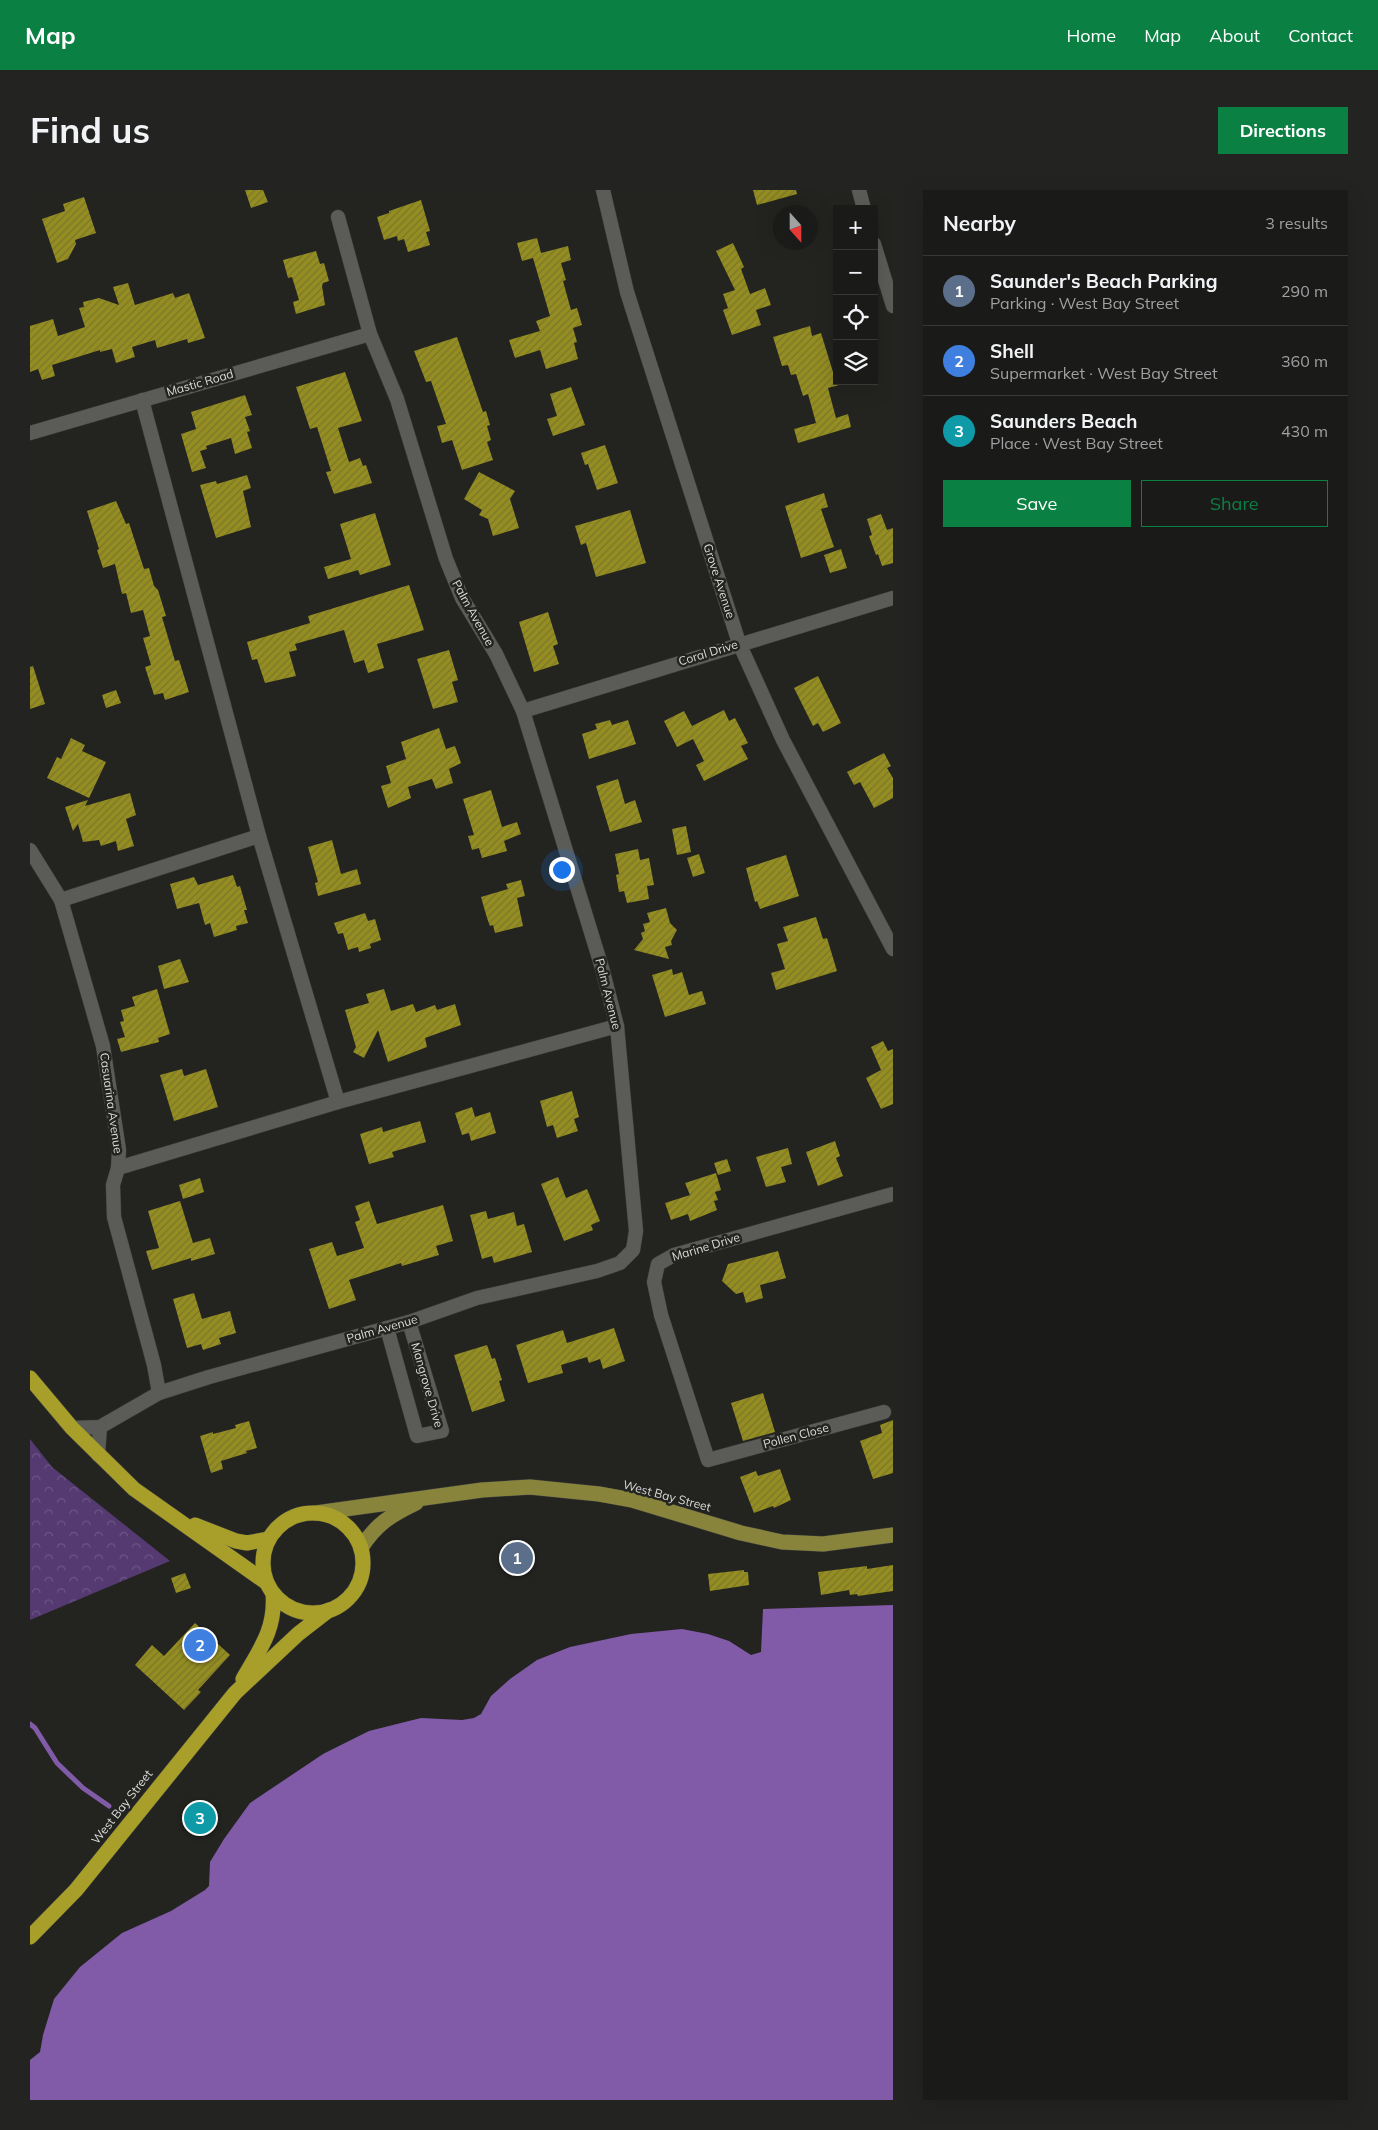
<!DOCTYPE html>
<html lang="en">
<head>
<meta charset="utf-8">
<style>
  :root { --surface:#1a1a18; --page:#232321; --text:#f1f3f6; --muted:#9fa1a2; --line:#383837; --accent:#0b8043 }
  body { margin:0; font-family:Mulish,sans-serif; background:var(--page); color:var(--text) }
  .controls { position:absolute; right:15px; top:15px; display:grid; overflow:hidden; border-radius:0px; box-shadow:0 5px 20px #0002 }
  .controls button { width:45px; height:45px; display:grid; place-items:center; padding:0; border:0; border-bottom:1px solid var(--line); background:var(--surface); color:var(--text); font:25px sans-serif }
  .compass { position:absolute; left:743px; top:15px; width:45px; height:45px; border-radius:50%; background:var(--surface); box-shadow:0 5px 20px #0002; rotate:159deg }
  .you { position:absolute; left:531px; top:679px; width:18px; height:18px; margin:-12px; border:4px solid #fff; border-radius:50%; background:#1a73e8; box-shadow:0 0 0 8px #1a73e833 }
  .badge { display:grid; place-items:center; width:32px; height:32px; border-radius:50%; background:var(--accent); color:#fff; font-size:16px; font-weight:700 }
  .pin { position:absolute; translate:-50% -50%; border:2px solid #fff; box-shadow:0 1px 5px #0006 }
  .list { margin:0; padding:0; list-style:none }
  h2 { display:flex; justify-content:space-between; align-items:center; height:65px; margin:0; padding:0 20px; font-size:21px }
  h2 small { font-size:16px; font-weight:400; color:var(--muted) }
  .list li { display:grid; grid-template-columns:32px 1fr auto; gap:15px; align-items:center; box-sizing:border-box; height:70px; padding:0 20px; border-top:1px solid var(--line) }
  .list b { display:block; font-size:19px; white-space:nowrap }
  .list p { margin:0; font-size:16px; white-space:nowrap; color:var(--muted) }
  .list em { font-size:16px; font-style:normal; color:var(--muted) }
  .actions { display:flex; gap:10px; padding:15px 20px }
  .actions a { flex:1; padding:11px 0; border:1px solid var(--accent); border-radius:0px; text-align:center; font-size:18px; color:var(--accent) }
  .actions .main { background:var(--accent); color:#fff }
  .icon { flex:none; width:28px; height:28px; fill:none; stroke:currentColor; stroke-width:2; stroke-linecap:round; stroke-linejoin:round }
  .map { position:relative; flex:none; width:863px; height:1910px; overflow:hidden; border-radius:0px }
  header { display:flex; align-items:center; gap:30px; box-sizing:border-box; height:70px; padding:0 25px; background:var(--accent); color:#fff }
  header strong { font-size:24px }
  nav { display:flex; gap:28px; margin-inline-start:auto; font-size:18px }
  .intro { display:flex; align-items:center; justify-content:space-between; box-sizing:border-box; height:120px; padding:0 30px }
  h1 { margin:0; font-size:35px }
  .button { padding:12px 22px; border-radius:0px; background:var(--accent); color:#fff; font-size:18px; font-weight:700 }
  main { display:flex; gap:30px; padding:0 30px }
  aside { flex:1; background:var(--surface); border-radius:0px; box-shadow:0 5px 20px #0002 }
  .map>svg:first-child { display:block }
</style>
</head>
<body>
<header>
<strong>Map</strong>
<nav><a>Home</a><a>Map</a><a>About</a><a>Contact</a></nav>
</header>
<div class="intro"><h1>Find us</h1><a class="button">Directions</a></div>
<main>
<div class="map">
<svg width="863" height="1910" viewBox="0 0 863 1910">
  <defs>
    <pattern id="forest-crowns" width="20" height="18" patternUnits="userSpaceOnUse" patternTransform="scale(1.25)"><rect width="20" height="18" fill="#543a70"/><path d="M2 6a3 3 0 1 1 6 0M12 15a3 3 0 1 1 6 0" fill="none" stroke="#6c5684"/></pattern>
    <pattern id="building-hatch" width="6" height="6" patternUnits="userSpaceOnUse" patternTransform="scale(1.25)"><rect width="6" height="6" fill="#948d21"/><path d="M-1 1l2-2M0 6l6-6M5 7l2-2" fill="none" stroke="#7b762b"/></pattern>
  </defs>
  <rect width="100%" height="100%" fill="#232320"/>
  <path fill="url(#forest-crowns)" d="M 0,1249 L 22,1277 L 140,1371 L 0,1430 Z"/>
  <path fill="#815ba8" d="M 863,1415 L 863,1910 L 0,1910 L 0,1870 L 10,1862 L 13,1845 L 24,1809 L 50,1777 L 92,1743 L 141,1721 L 175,1700 L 179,1696 L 180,1672 L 194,1649 L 220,1613 L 293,1564 L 339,1541 L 391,1528 L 432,1530 L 444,1528 L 451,1524 L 461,1506 L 480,1489 L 507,1470 L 540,1457 L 601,1444 L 652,1439 L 678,1444 L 699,1451 L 721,1465 L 731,1462 L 733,1419 Z"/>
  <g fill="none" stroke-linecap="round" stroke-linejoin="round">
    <path stroke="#815ba8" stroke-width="5" d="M 0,1534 L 5,1538 L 27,1573 L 53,1598 L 79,1616"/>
  </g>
  <g fill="url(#building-hatch)">
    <path d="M 215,0 L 233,0 L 238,12 L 221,18 Z"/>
    <path d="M 723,0 L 766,0 L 767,4 L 727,15 Z"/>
    <path d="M 54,7 L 66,43 L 45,50 L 46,54 L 38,69 L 27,73 L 12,29 L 35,21 L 33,14 Z"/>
    <path d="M 391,10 L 400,41 L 396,42 L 400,55 L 378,62 L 374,49 L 368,51 L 367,46 L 354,50 L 347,27 L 359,23 L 359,21 Z"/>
    <path d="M 507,48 L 511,63 L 538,56 L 541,70 L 531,73 L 536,90 L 533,91 L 541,120 L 547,118 L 552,135 L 543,138 L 547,152 L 544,153 L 548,169 L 516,179 L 510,160 L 485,168 L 479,150 L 510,141 L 506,131 L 520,126 L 503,68 L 492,71 L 487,53 Z"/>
    <path d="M 703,53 L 714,77 L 711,79 L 720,104 L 735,98 L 741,115 L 726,120 L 731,135 L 702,145 L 693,120 L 698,118 L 693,104 L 705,100 L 686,61 Z"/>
    <path d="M 286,61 L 290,74 L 294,73 L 299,91 L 293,93 L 292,96 L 295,115 L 266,124 L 263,112 L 269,110 L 262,87 L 258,88 L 253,70 Z"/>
    <path d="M 98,93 L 105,115 L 143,103 L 145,108 L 159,103 L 175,148 L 158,153 L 157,149 L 127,158 L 125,150 L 102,157 L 105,167 L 86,173 L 82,159 L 70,162 L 70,160 L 22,175 L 25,186 L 12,190 L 8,179 L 0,182 L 0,136 L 23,129 L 28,146 L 55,137 L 49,118 L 54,117 L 53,112 L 69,108 L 89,115 L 83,97 Z"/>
    <path d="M 780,136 L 782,146 L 791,143 L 803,182 L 805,181 L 809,195 L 798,198 L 806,228 L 818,224 L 821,237 L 768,253 L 764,239 L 786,233 L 778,204 L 773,206 L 766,184 L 761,185 L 758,175 L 752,176 L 743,147 Z"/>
    <path d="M 427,147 L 453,222 L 456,221 L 460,235 L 457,236 L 461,250 L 457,252 L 463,270 L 432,280 L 422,250 L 412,253 L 407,236 L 416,234 L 401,191 L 396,192 L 384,161 Z"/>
    <path d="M 315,182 L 332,231 L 308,238 L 319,272 L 330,268 L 333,276 L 336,275 L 342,293 L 304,304 L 296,282 L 301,281 L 287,237 L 280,239 L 266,197 Z"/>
    <path d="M 541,197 L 555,235 L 523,246 L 517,229 L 527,226 L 520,204 Z"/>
    <path d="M 215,205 L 222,225 L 215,227 L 220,241 L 217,242 L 222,258 L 205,264 L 201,248 L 176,256 L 177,259 L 170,261 L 176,278 L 162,282 L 151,244 L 166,239 L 161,222 Z"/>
    <path d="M 575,255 L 588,293 L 567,300 L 558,274 L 555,275 L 551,263 Z"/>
    <path d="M 449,282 L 485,301 L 480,309 L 489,338 L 463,346 L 458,329 L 449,325 L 452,320 L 434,309 Z"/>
    <path d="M 217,285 L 221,298 L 213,301 L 221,337 L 186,348 L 170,295 L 186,291 L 187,294 Z"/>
    <path d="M 794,303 L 798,317 L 791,319 L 804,357 L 771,368 L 755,316 Z"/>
    <path d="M 86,311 L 96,334 L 99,333 L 114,379 L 119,378 L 124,396 L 128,400 L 136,426 L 132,427 L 145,471 L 149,470 L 159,502 L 135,510 L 133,503 L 124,505 L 115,477 L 121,475 L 113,448 L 120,446 L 113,420 L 101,423 L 96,403 L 92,404 L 85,374 L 73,378 L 67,360 L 69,359 L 57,321 Z"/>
    <path d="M 600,320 L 616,373 L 566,387 L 556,353 L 551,355 L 545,336 Z"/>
    <path d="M 345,323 L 361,375 L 330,385 L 328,380 L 298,389 L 294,377 L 321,369 L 310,334 Z"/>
    <path d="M 851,324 L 857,340 L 863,338 L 863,373 L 852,376 L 848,364 L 846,365 L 839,346 L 842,345 L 837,329 Z"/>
    <path d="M 811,359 L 817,378 L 800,383 L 794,365 Z"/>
    <path d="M 379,395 L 394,440 L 347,454 L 354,478 L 338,483 L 334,470 L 324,473 L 314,440 L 265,454 L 267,460 L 259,462 L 266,486 L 235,493 L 227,469 L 222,470 L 217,452 L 280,433 L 278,426 Z"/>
    <path d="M 518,422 L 528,454 L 523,456 L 529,474 L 504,482 L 489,432 Z"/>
    <path d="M 419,460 L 428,490 L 422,492 L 428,512 L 403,519 L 387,469 Z"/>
    <path d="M 3,476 L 15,514 L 0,519 L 0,477 Z"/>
    <path d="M 788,486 L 811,533 L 793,542 L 788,533 L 783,536 L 764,498 Z"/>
    <path d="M 86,500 L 91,513 L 76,518 L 72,505 Z"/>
    <path d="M 694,520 L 699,531 L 705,528 L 718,553 L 711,556 L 718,569 L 674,591 L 666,575 L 674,571 L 663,549 L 647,557 L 634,531 L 654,521 L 662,536 Z"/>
    <path d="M 580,530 L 582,535 L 598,530 L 606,554 L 559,569 L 552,544 L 567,539 L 565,534 Z"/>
    <path d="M 409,538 L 416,559 L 425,556 L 431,573 L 419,579 L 423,593 L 406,599 L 402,589 L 378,597 L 381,608 L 358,618 L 351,596 L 361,593 L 356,576 L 376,569 L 371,552 Z"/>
    <path d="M 41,548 L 55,555 L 52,561 L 76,572 L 59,608 L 17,588 L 27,567 L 31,569 Z"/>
    <path d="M 854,563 L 861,576 L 857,578 L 863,588 L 863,608 L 844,618 L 830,592 L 824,595 L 817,582 Z"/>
    <path d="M 588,589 L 595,614 L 605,610 L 612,632 L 580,642 L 566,596 Z"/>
    <path d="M 461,600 L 472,637 L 487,632 L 491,644 L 474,651 L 477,661 L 452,668 L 449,658 L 442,660 L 438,646 L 444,645 L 433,609 Z"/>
    <path d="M 100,603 L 106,625 L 96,629 L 104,656 L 88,661 L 86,651 L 71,656 L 69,650 L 53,652 L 48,634 L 43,641 L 35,617 L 58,610 L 55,616 Z"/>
    <path d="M 656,636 L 661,662 L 647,665 L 642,639 Z"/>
    <path d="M 302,650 L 311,684 L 327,679 L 331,694 L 288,706 L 285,693 L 288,692 L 278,657 Z"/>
    <path d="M 608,659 L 610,670 L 619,668 L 624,695 L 617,696 L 619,709 L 597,713 L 594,701 L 589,702 L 586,685 L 589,684 L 585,664 Z"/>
    <path d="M 669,664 L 675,683 L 663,687 L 657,668 Z"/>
    <path d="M 756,665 L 769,706 L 730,719 L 727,711 L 725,712 L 716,678 Z"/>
    <path d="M 203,685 L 207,697 L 210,696 L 217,720 L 214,720 L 218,733 L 206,736 L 207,740 L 184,747 L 180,733 L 175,735 L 169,713 L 147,719 L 140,694 L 164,687 L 168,695 Z"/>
    <path d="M 491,690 L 495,706 L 487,708 L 493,736 L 465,743 L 463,735 L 460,736 L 457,728 L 451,707 L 478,699 L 476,694 Z"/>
    <path d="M 636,718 L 640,733 L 647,740 L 641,751 L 642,755 L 635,757 L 639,769 L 604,760 L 613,749 L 611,743 L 615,741 L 613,734 L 620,732 L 617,723 Z"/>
    <path d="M 335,723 L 338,731 L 345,729 L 351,750 L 340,754 L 341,758 L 329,762 L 328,757 L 318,760 L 313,743 L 308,744 L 304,733 Z"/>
    <path d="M 786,727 L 793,749 L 797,748 L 807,781 L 746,800 L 741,783 L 755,779 L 747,754 L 758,751 L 753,737 Z"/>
    <path d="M 150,769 L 159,792 L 134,799 L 128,776 Z"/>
    <path d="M 642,779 L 643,785 L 652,782 L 659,805 L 672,801 L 676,814 L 635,827 L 622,785 Z"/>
    <path d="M 127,799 L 140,844 L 128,848 L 129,852 L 91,862 L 87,849 L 95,847 L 90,832 L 94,831 L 91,820 L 105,816 L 102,807 Z"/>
    <path d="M 354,799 L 361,821 L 383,814 L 386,822 L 405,815 L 407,820 L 425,814 L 431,835 L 395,848 L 397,857 L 358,872 L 348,840 L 334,868 L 323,862 L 326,857 L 315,820 L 339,813 L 336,804 Z"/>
    <path d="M 853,851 L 858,861 L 863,859 L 863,914 L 851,919 L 836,888 L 851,880 L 841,857 Z"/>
    <path d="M 152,879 L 154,886 L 176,879 L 188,917 L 144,931 L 130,885 Z"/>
    <path d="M 542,901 L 549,927 L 544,929 L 548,941 L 527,948 L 523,935 L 517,937 L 510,911 Z"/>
    <path d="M 442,917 L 445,927 L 460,922 L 466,943 L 441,951 L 439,943 L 432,945 L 425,923 Z"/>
    <path d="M 390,931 L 396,952 L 362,962 L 364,967 L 339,974 L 330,944 L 352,937 L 353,942 Z"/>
    <path d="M 805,951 L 810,966 L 806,968 L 813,986 L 788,996 L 776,962 Z"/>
    <path d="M 758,958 L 762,974 L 751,977 L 756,992 L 736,997 L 726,967 Z"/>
    <path d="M 697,969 L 701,981 L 688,985 L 684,973 Z"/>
    <path d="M 686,983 L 691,1000 L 685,1002 L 688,1010 L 684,1011 L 687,1020 L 660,1031 L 658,1024 L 641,1030 L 635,1013 L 660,1005 L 655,993 Z"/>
    <path d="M 528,987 L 536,1008 L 557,999 L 570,1031 L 561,1035 L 563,1040 L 534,1051 L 511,994 Z"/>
    <path d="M 170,988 L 174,1002 L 153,1009 L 149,995 Z"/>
    <path d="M 150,1011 L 163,1053 L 180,1048 L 185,1064 L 161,1071 L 161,1068 L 122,1080 L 116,1061 L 129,1058 L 118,1021 Z"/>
    <path d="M 339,1011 L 347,1034 L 413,1015 L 423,1051 L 406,1056 L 409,1065 L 372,1076 L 371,1073 L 319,1090 L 326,1110 L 299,1119 L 279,1059 L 302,1052 L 307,1066 L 334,1058 L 325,1032 L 330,1030 L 325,1016 Z"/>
    <path d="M 456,1021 L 458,1029 L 484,1022 L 487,1036 L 494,1034 L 502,1062 L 464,1073 L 462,1066 L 452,1069 L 440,1025 Z"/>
    <path d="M 748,1061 L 756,1088 L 730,1095 L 733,1108 L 716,1113 L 713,1102 L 706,1104 L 692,1091 L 698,1074 Z"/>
    <path d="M 164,1103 L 172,1129 L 200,1121 L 206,1143 L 189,1148 L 191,1154 L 173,1160 L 171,1154 L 157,1158 L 143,1109 Z"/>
    <path d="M 584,1138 L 595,1171 L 573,1179 L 570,1169 L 559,1173 L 557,1167 L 531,1175 L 533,1183 L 498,1193 L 486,1155 L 533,1140 L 537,1153 Z"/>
    <path d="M 457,1155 L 462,1169 L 465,1168 L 472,1190 L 469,1191 L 475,1211 L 442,1222 L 424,1165 Z"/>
    <path d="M 733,1203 L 745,1242 L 713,1251 L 701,1213 Z"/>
    <path d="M 863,1230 L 863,1283 L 843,1289 L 830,1251 L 852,1243 L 850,1235 Z"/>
    <path d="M 219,1231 L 227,1258 L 216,1261 L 217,1263 L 191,1271 L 193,1279 L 181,1283 L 170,1246 L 183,1242 L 183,1244 L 206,1238 L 205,1235 Z"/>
    <path d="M 750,1279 L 761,1310 L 744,1318 L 743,1316 L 724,1323 L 710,1287 L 726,1281 L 728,1286 Z"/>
    <path d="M 863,1375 L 863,1401 L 828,1406 L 827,1404 L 820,1405 L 819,1400 L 791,1405 L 788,1382 L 837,1376 L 837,1379 Z"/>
    <path d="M 714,1380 L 714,1382 L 718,1382 L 719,1395 L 680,1401 L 678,1384 Z"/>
    <path d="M 155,1383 L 161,1398 L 146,1403 L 141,1388 Z"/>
    <path d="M 165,1433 L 200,1465 L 168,1500 L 171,1502 L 154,1520 L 105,1475 L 122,1455 L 134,1466 Z"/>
  </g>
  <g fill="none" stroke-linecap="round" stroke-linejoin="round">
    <defs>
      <g id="street">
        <path d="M 573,0 L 597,102 L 709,453 L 753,550 L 863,759"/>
        <path d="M 829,0 L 834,19"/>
        <path d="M 844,54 L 863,116"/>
        <path d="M 112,210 L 229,646 L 308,912"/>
        <path d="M 0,243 L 340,144"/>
        <path d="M 493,521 L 863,408"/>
        <path d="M 0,660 L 31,710 L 73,856 L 89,960 L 88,978 L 83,995 L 84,1027 L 124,1175 L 129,1203"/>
        <path d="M 31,710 L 229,646"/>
        <path d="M 88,978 L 308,912 L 587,836"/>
        <path d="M 357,1138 L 387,1246 L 412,1241 L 379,1132"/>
        <path d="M 854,1222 L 678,1270 L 631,1125 L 624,1092 L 628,1074 L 644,1065 L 863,1004"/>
        <path d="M 42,1238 L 70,1237 L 129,1203 L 179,1187 L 379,1132 L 447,1108 L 567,1081 L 590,1073 L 603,1060 L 606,1041 L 587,836 L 572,778 L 493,521 L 466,464 L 432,408 L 416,369 L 367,209 L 340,144 L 308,27"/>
        <path d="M 68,1265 L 70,1237"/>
      </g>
      <g id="primary">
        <path d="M 286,1323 L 452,1300 L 500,1297 L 569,1304 L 602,1310 L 711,1343 L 752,1352 L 793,1354 L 863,1345"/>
        <path d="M 331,1358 C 346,1334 361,1325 386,1313"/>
      </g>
      <g id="highway">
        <path d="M 0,1188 L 42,1238 L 104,1299 L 237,1393"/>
        <circle cx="283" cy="1373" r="50"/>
        <path d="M 165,1335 L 206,1351 L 217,1353 L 239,1349"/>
        <path d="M 213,1489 C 230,1459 246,1439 243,1403"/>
        <path d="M 0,1747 L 46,1700 L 205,1503 L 268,1444 L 299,1420"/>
      </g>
    </defs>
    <use href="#street" stroke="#3e3e3c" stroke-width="15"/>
    <use href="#primary" stroke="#3e3e3c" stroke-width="16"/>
    <use href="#highway" stroke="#3e3e3c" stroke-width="16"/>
    <use href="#street" stroke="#5b5b57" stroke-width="14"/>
    <use href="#primary" stroke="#89843c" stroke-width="15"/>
    <use href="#highway" stroke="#a79f2a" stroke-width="15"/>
  </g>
  <g text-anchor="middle" stroke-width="5" stroke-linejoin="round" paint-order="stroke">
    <g font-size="12" fill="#dcdcda" stroke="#232320">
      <text transform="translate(170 193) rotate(-16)" y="4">Mastic Road</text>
      <text transform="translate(689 391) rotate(72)" y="4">Grove Avenue</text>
      <text transform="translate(443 423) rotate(61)" y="4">Palm Avenue</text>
      <text transform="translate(678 463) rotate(-17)" y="4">Coral Drive</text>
      <text transform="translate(578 804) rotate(76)" y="4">Palm Avenue</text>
      <text transform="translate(81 913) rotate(82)" y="4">Casuarina Avenue</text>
      <text transform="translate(676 1057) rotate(-17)" y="4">Marine Drive</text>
      <text transform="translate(352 1139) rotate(-16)" y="4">Palm Avenue</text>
      <text transform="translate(397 1195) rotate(74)" y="4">Mangrove Drive</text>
      <text transform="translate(766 1246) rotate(-15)" y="4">Pollen Close</text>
      <text transform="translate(637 1306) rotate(15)" y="4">West Bay Street</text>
      <text transform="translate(92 1617) rotate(-52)" y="4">West Bay Street</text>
    </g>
  </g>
</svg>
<div class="controls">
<button>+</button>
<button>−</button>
<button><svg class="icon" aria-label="locate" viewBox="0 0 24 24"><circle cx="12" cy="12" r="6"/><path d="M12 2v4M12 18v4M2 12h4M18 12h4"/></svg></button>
<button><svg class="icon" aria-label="layers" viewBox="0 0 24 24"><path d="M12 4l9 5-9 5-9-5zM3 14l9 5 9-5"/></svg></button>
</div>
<svg class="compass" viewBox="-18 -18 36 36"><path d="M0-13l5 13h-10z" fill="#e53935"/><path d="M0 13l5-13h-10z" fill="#9fa1a2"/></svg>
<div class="you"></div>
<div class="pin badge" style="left:487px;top:1368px;background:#5c6f8a">1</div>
<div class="pin badge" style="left:170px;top:1455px;background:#3f7fe0">2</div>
<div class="pin badge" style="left:170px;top:1628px;background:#0f9aa8">3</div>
</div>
<aside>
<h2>Nearby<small>3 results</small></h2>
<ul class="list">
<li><span class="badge" style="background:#5c6f8a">1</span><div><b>Saunder's Beach Parking</b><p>Parking · West Bay Street</p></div><em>290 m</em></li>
<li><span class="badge" style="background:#3f7fe0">2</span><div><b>Shell</b><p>Supermarket · West Bay Street</p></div><em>360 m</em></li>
<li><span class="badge" style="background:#0f9aa8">3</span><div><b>Saunders Beach</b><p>Place · West Bay Street</p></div><em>430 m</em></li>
</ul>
<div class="actions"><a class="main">Save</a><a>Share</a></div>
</aside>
</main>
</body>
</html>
